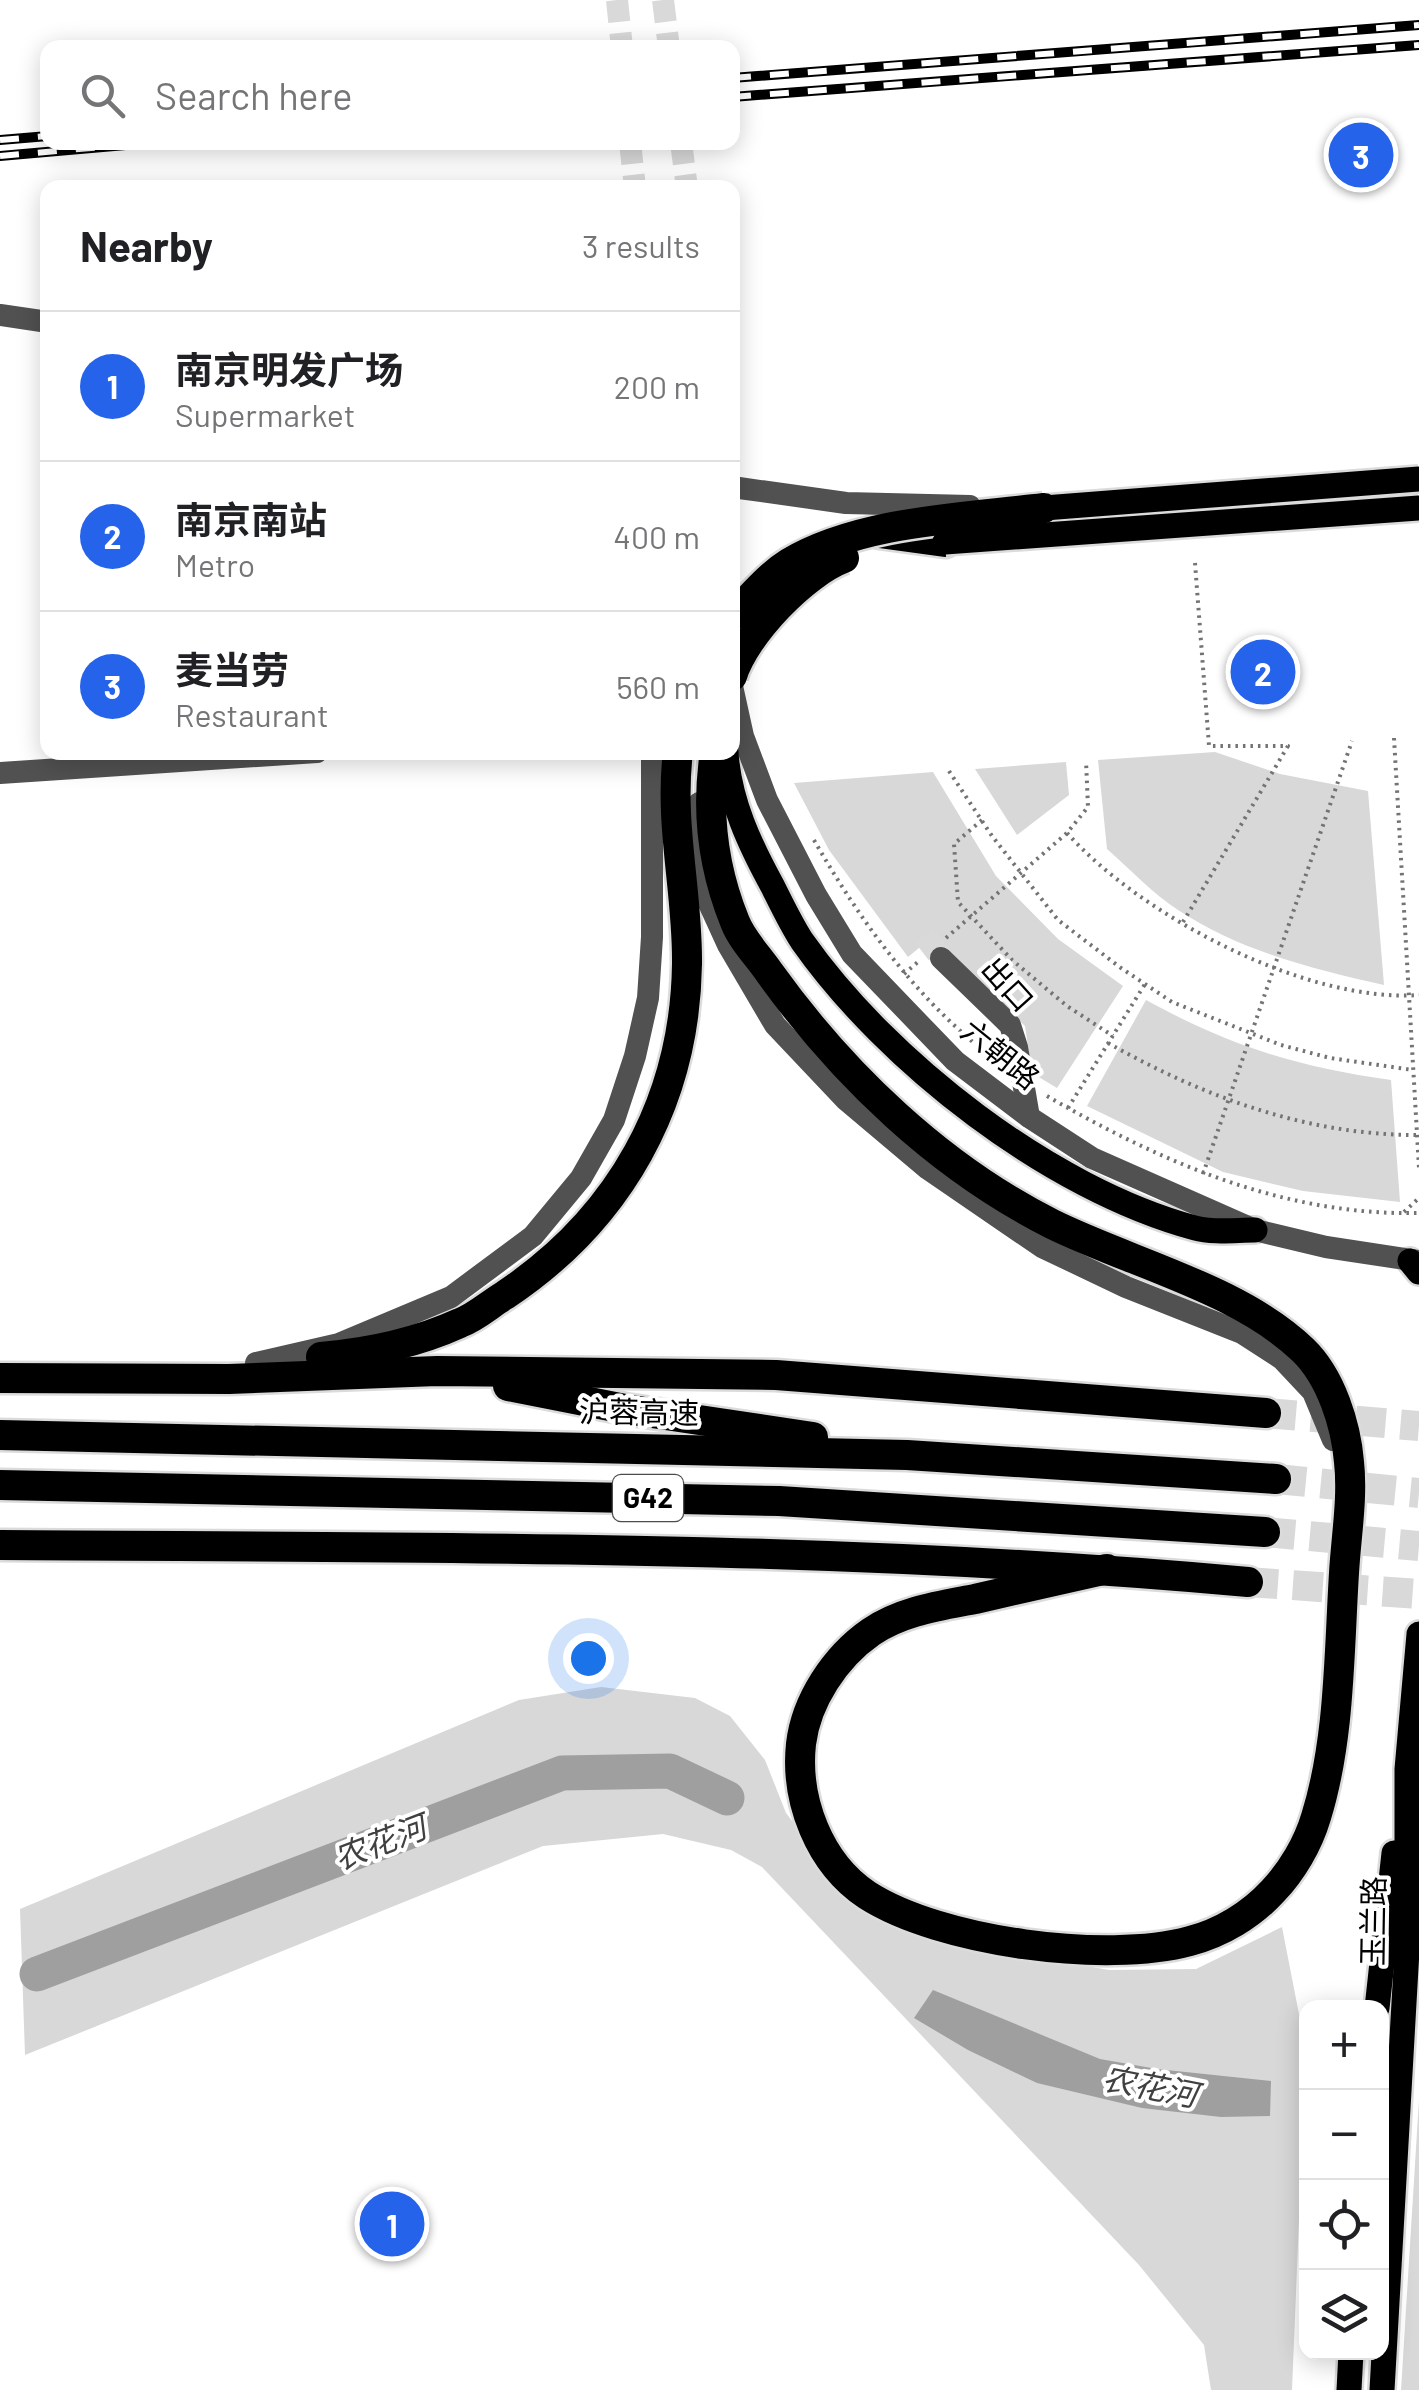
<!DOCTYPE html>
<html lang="en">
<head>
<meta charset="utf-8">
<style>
  :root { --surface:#fff; --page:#f6f6f6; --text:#202124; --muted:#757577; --line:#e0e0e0; --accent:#2563eb }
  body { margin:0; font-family:Barlow,"Noto Sans SC",sans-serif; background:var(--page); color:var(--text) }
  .controls { position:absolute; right:30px; bottom:30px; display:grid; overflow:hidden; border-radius:20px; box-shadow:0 5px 25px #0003 }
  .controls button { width:90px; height:90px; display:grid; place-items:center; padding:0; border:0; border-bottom:2px solid var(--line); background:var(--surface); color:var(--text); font:50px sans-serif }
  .you { position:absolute; left:588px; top:1658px; width:35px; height:35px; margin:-25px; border:8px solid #fff; border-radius:50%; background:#1a73e8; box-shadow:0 0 0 15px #1a73e833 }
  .badge { display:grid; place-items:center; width:65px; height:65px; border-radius:50%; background:var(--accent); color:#fff; font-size:32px; font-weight:700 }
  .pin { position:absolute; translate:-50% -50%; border:5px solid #fff; box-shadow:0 2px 10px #0006 }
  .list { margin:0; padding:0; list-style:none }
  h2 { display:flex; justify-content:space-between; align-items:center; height:130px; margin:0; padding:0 40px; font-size:42px }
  h2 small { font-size:32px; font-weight:400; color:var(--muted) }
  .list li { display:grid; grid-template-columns:65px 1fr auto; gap:30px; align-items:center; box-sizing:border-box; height:150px; padding:0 40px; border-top:2px solid var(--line) }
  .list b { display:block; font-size:38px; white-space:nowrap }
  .list p { margin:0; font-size:32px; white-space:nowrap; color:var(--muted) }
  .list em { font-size:32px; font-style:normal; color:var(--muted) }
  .icon { flex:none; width:55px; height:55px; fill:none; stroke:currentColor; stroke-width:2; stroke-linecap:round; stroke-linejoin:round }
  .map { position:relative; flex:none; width:1419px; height:2390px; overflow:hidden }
  .search { position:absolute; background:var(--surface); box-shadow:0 5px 25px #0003; left:40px; top:40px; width:700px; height:110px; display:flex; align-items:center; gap:25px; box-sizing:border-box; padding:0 35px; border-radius:20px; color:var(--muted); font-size:38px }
  .panel { position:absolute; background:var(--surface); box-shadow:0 5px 25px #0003; left:40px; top:180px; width:700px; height:580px; border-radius:20px }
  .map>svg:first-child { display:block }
</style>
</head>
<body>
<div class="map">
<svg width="1419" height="2390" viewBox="0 0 1419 2390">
  <rect width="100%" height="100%" fill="#fff"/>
  <g fill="#d8d8d8">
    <path d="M 1215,752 L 1280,774 L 1368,791 L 1384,985 C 1313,969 1240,951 1178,910 C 1153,894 1130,869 1107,849 L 1098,760 Z"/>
    <path d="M 1066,762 L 1069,795 L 1017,835 L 975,769 Z"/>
    <path d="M 933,772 L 996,876 L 1058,939 L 1123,986 L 1057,1088 L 1032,1073 L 1025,1026 L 953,957 L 936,934 L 908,957 L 829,850 L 794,783 Z"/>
    <path d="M 1146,1000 C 1230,1046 1297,1067 1391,1080 L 1400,1202 L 1303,1191 L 1223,1172 L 1087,1106 Z"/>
    <path d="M 601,1687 L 695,1698 L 730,1716 L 765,1760 L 786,1813 L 838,1880 L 916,1936 L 1109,1970 L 1196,1969 L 1282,1927 L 1306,2050 L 1292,2390 L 1211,2390 L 1204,2345 L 1139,2265 L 762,1867 L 731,1850 L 663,1834 L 543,1846 L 25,2055 L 20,1909 L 519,1700 Z"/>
    <path d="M 1419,2100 L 1419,2390 L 1401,2390 Z"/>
  </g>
  <path fill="#9f9f9f" d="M 933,1990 L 1100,2059 L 1157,2069 L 1271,2081 L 1270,2116 L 1221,2117 L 1142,2108 L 1037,2083 L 968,2050 L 914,2018 Z"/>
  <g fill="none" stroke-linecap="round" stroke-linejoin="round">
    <path stroke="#9f9f9f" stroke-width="35" d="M 37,1974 L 562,1773 L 670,1771 L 727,1798"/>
    <g stroke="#d9d9d9" stroke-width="22" stroke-dasharray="22 11" stroke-linecap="butt">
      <path d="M 617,0 L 622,48"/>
      <path d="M 663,0 L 669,48"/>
      <path d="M 630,142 L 635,188"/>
      <path d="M 681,142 L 687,188"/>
      <path d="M 924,936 L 941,958"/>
    </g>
    <g stroke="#d9d9d9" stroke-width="30" stroke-dasharray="30 15" stroke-linecap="butt">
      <path d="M 1266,1413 L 1419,1426"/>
      <path d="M 1276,1479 L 1419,1493"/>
      <path d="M 1265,1532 L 1419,1546"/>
      <path d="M 1248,1582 L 1419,1594"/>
    </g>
    <defs>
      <g id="major">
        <path d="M 726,752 C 729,801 750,845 773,887 C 782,905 791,924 802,941 C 887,1062 1050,1189 1195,1228 C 1213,1233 1236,1230 1255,1230"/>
        <path d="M 1410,1261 L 1419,1272"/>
        <path d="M 1377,2008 L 1394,1853"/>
        <path d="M 1349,2390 L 1351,2352"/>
        <path d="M 1382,2390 L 1407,1950 L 1407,1769 L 1419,1634"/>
      </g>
      <g id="highway">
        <path d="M 879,533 L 945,542"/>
        <path d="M 715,752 C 706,810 713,868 735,922 C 742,940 758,956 769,972 C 842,1074 939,1167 1052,1224 C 1131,1263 1240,1289 1303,1350 C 1331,1377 1346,1425 1349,1462 C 1353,1498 1346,1537 1344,1573 C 1339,1653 1340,1740 1316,1817 C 1308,1844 1292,1871 1273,1891 C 1251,1915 1221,1933 1190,1941 C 1106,1964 940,1942 867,1895 C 819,1863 795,1800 801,1744 C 806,1701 835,1657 871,1632 C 902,1611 939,1606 975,1599 C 1019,1589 1063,1579 1107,1569"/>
        <path d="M 321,1357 C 368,1353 416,1343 460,1323 C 476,1317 490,1304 505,1295 C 619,1219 685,1103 687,964 C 688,893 669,824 678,752"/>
        <path d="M 0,1378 L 229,1379 L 437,1371 L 776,1375 L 1266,1413"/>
        <path d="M 508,1386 L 625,1409 L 813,1437"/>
        <path d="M 0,1435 L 907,1455 L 1276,1479"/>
        <path d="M 0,1485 L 779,1501 L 1265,1532"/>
        <path d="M 0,1545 C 416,1548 834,1544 1248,1582"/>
      </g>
    </defs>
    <use href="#major" stroke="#dbdbdb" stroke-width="30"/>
    <use href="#highway" stroke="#dbdbdb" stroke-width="35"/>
    <g stroke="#737373" stroke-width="4" stroke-dasharray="2.5 5" stroke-linecap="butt">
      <path d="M 734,354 L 735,465"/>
      <path d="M 736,510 L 736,575"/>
      <path d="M 1394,738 L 1419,1168"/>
      <path d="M 949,771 L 992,836 L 1058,920 L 1121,968 L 1172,1002 L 1281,1045 L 1330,1058 L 1413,1070"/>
      <path d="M 982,820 L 954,844 L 958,902 L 1012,960 L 1067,1006 L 1113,1036"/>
      <path d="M 1067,833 C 1141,916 1306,1003 1419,995"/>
      <path d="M 814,840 C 862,924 920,1004 998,1062"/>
      <path d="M 1183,922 L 1288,746 L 1209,746 L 1195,563"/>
      <path d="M 946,938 L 1067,833 L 1088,807 L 1086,761"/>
      <path d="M 904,974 L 919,961"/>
      <path d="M 1108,1043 C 1202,1096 1306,1135 1416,1135"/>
      <path d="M 1047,1096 C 1161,1162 1284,1216 1419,1213"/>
      <path d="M 1068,1108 L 1145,984"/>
      <path d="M 1203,1174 L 1352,741"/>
      <path d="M 1404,1212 L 1419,1198"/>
    </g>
    <g stroke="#515151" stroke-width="22">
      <path d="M 0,315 L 48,322"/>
      <path d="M 732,686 L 743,736 L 767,800 L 816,895 L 852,954 L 955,1061 L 1029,1117 L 1092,1158 L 1255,1230 L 1326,1247 L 1419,1261"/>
      <path d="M 0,773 L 317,752"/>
      <path d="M 699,803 L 697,855 L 701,886 L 728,945 L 775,1025 L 845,1099 L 928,1169 L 1042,1247 L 1126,1287 L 1242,1333 L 1282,1359 L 1313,1392 L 1333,1440"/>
      <path d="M 941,958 L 1010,1025 L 1017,1047 L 1029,1117"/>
      <path d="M 256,1363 L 339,1344 L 451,1297 L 533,1236 L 581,1178 L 614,1120 L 635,1056 L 648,998 L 652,937 L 652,752"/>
    </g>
    <use href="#major" stroke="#000" stroke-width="25"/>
    <use href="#highway" stroke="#000" stroke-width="30"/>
    <defs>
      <g id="rail">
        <path d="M 732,78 L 1419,25"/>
        <path d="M 732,97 L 1419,45"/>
        <path d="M 0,140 L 48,136"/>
        <path d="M 0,156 L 160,142"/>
      </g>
    </defs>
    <use href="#rail" stroke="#000" stroke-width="10"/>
    <use href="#rail" stroke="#fff" stroke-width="6" stroke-dasharray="19" stroke-linecap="butt"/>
    <defs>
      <g id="major-bridge">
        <path d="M 1044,508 L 1419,479"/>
        <path d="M 945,542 L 1419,508"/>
      </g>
      <g id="highway-bridge">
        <path d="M 732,616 C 750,599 768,576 789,563 C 860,521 963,518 1044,508"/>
        <path d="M 732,676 C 745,634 804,573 844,558"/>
      </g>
    </defs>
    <use href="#major-bridge" stroke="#dbdbdb" stroke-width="30" stroke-linecap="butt"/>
    <use href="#highway-bridge" stroke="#dbdbdb" stroke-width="35" stroke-linecap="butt"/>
    <path stroke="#515151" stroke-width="22" d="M 732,487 L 846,503 L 970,506"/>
    <use href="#major-bridge" stroke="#000" stroke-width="25"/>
    <use href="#highway-bridge" stroke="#000" stroke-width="30"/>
  </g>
  <g text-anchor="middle" stroke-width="8" stroke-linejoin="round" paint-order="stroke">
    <rect fill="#fff" stroke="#4c4c4c" stroke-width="2.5" x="613" y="1475" width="70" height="46" rx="8"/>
    <g font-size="28" font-weight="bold" fill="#000">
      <text x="648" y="1508">G42</text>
    </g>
    <g font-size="30" fill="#000" stroke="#fff">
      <text transform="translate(1007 985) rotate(48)" y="10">出口</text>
      <text transform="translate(1000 1055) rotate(39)" y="10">六朝路</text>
      <text transform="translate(639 1413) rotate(1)" y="10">沪蓉高速</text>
      <text transform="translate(1374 1921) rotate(-89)" y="10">玉兰路</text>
    </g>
    <g font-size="32" font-style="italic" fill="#404040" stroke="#fff">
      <text transform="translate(380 1843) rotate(-21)" y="11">农花河</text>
      <text transform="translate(1150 2087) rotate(11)" y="11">农花河</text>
    </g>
  </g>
</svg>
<div class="controls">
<button>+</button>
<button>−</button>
<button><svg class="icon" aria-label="locate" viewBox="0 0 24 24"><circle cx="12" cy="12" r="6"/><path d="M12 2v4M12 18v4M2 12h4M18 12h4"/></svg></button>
<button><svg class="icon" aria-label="layers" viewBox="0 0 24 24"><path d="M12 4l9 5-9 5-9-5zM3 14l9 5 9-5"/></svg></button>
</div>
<div class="you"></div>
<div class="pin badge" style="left:392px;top:2224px">1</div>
<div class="pin badge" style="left:1263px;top:672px">2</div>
<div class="pin badge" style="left:1361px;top:155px">3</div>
<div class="search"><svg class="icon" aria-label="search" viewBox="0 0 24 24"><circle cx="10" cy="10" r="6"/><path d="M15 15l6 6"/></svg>Search here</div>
<section class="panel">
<h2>Nearby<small>3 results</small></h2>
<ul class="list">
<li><span class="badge">1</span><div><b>南京明发广场</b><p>Supermarket</p></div><em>200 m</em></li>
<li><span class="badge">2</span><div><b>南京南站</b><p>Metro</p></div><em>400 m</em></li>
<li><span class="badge">3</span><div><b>麦当劳</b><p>Restaurant</p></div><em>560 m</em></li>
</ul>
</section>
</div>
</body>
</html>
